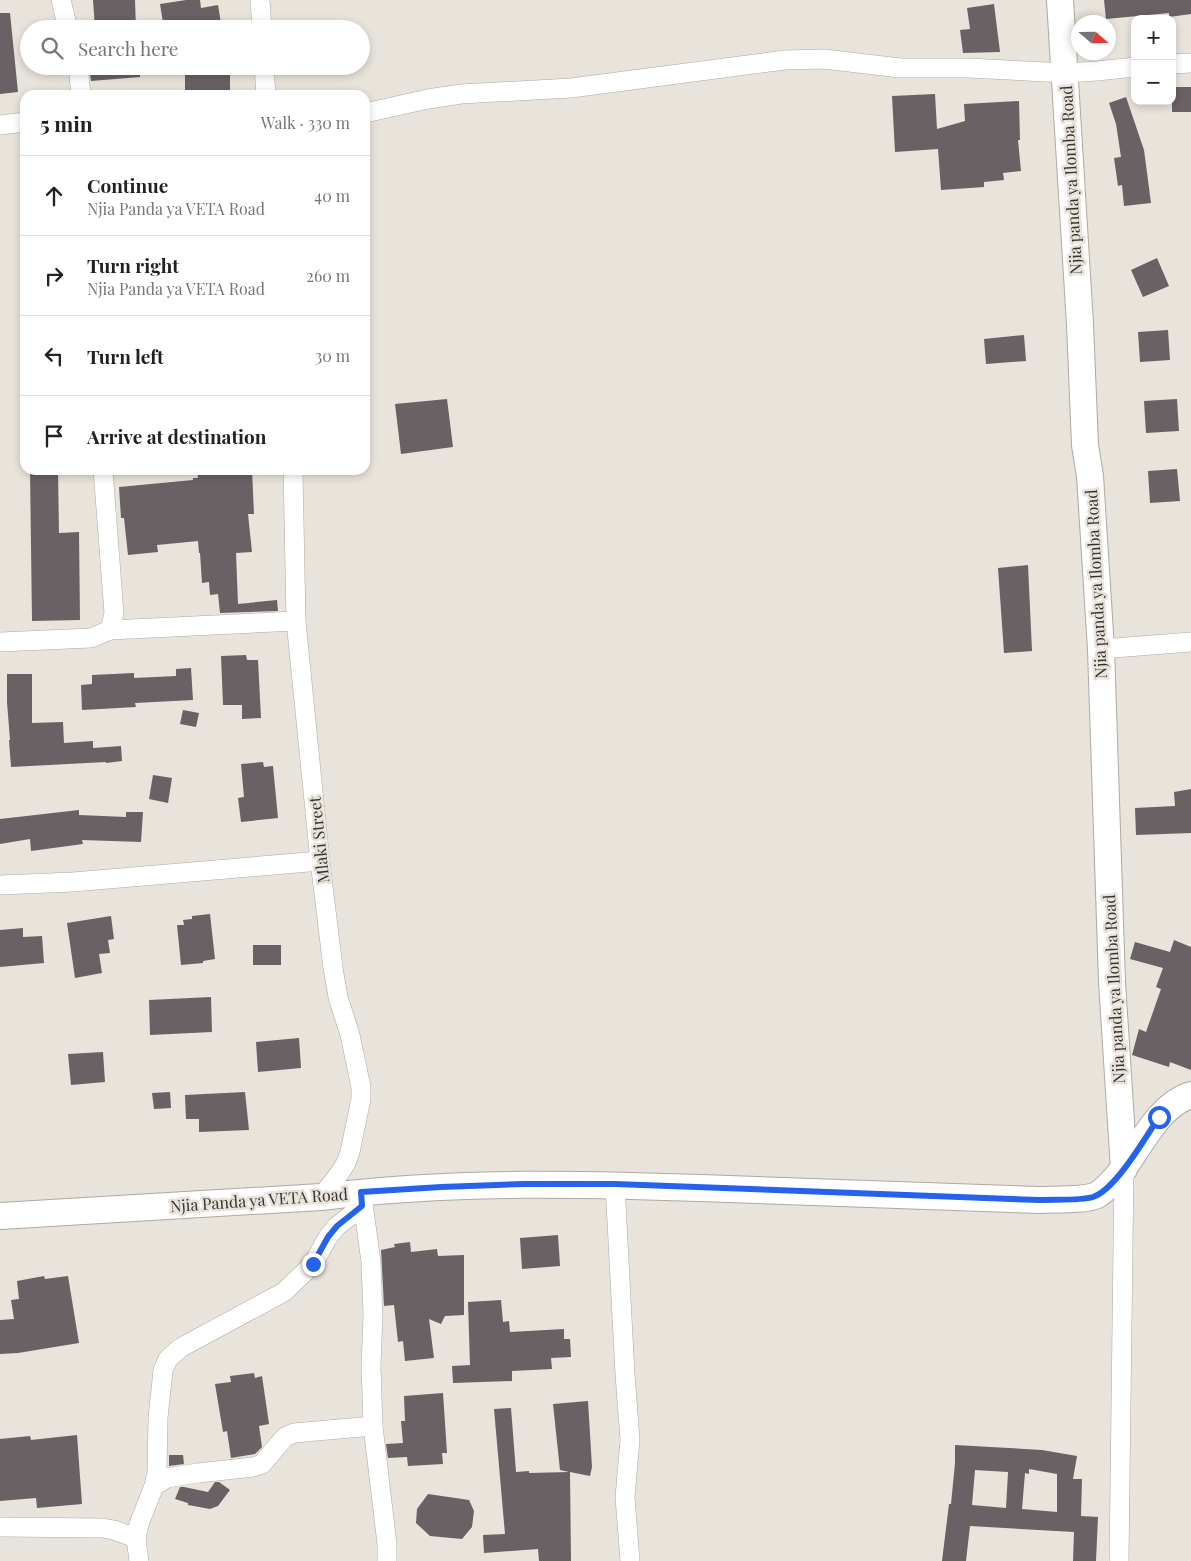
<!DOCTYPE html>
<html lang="en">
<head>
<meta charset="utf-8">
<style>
  :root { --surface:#fff; --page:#f2f2f2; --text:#202124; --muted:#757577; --line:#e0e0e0 }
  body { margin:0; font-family:"Playfair Display",serif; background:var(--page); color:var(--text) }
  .controls { position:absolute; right:15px; top:15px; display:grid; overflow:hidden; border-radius:10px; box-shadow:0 2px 8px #0003 }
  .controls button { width:45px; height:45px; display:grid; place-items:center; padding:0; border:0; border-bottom:1px solid var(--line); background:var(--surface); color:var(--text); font:25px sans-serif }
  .compass { position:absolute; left:1071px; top:15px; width:45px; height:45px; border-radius:50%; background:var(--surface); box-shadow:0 2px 8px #0003; rotate:110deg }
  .stop { position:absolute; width:15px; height:15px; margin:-11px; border:4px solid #2563eb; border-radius:50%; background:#fff }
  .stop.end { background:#2563eb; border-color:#fff; box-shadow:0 1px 5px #0008 }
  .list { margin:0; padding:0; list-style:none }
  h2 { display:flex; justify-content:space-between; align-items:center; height:65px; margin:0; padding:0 20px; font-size:21px }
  h2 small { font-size:16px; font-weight:400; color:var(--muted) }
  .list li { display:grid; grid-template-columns:32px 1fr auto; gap:15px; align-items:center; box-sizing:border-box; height:80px; padding:0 20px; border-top:1px solid var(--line) }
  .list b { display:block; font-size:19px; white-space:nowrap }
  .list p { margin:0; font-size:16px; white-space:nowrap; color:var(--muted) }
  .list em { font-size:16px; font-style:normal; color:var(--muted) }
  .icon { flex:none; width:28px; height:28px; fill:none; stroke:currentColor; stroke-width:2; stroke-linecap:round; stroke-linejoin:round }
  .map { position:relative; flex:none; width:1191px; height:1561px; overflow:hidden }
  .search { position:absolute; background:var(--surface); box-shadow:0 2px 8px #0003; left:20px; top:20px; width:350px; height:55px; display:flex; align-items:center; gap:12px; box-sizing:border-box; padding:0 18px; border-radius:28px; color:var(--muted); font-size:19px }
  .panel { position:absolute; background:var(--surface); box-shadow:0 2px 8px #0003; left:20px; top:90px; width:350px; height:385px; border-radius:15px }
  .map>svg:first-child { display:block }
</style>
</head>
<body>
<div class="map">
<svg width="1191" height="1561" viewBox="0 0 1191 1561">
  <rect width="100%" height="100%" fill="#e8e3db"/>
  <g fill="#696164" fill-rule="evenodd">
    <path d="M 93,0 L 135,0 L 136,29 L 95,29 Z"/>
    <path d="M 186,0 L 200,0 L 201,8 L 218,5 L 222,29 L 164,29 L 160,4 Z"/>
    <path d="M 1104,0 L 1191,0 L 1191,14 L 1169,17 L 1169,13 L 1106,19 Z"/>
    <path d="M 994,4 L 1000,52 L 963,53 L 960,30 L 970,29 L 967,8 Z"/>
    <path d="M 0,13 L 10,13 L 18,92 L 0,94 Z"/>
    <path d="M 89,66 L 140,66 L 140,77 L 91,81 Z"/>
    <rect x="185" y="66" width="45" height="29"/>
    <rect x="1172" y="87" width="19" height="25"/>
    <path d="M 935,94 L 937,129 L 965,121 L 964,104 L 1019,101 L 1020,140 L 1018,140 L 1021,171 L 1003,173 L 1004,180 L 984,182 L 984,187 L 941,190 L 938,149 L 895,152 L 892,96 Z"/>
    <path d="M 1126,97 L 1144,150 L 1151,203 L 1124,206 L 1122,185 L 1118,186 L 1114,158 L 1121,157 L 1116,124 L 1109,103 Z"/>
    <path d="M 1157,258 L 1169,286 L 1143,297 L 1131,270 Z"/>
    <path d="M 1168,330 L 1170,360 L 1140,362 L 1138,332 Z"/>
    <path d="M 1024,335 L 1026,361 L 986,364 L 984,339 Z"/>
    <path d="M 447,399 L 453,447 L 401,454 L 395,404 Z"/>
    <path d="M 1177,399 L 1179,431 L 1146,433 L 1144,401 Z"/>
    <path d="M 1177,469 L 1180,501 L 1150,503 L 1148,471 Z"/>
    <path d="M 30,470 L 58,470 L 59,533 L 79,532 L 80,620 L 32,621 Z"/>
    <path d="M 197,470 L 252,470 L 254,514 L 248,514 L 252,552 L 236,553 L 238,604 L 277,600 L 278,611 L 220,613 L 218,594 L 210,595 L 209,582 L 202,583 L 200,553 L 199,553 L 198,541 L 157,545 L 158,552 L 128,555 L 124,518 L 121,518 L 119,487 L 193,480 L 193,478 L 198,478 Z"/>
    <path d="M 1028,565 L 1032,651 L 1004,653 L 998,568 Z"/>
    <path d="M 246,655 L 247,660 L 258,660 L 261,718 L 242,719 L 242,705 L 223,705 L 221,656 Z"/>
    <path d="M 191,668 L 193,700 L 135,703 L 136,707 L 82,710 L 81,685 L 92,684 L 92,675 L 134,673 L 134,678 L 176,676 L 176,669 Z"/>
    <path d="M 7,674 L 32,674 L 32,723 L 63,722 L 64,743 L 93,741 L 93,748 L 121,746 L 122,761 L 106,763 L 106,762 L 11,767 L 9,740 L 10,740 L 7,702 Z"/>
    <path d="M 183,710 L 199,713 L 196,727 L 180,724 Z"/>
    <path d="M 263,762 L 264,767 L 273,766 L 278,818 L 241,822 L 238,798 L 244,797 L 241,764 Z"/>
    <path d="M 153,775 L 172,778 L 168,803 L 149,799 Z"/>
    <path d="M 1191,789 L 1191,833 L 1136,835 L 1135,808 L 1175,806 L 1174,792 Z"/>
    <path d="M 79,810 L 79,815 L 126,817 L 126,812 L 143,812 L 141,842 L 82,840 L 83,844 L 31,851 L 30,839 L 0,844 L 0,819 Z"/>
    <path d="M 210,914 L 215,959 L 203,961 L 203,963 L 181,965 L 177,925 L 184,925 L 183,920 L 192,919 L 192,916 Z"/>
    <path d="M 111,916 L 114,939 L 108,940 L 110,953 L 99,954 L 102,973 L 75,978 L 67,923 Z"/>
    <path d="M 23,928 L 23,937 L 42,936 L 44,963 L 0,967 L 0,930 Z"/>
    <path d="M 1174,940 L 1191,947 L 1191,1070 L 1170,1062 L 1169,1067 L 1132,1055 L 1139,1029 L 1146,1032 L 1161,989 L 1156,987 L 1163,968 L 1130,959 L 1135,942 L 1170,952 Z"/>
    <rect x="253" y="945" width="28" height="20"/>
    <path d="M 211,997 L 212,1032 L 150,1035 L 149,1000 Z"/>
    <path d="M 299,1038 L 301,1068 L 258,1072 L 256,1042 Z"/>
    <path d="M 103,1052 L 105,1082 L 71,1085 L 68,1054 Z"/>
    <path d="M 170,1092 L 171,1108 L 154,1109 L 152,1093 Z"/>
    <path d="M 245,1092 L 249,1130 L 199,1132 L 199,1119 L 186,1119 L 185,1095 Z"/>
    <path d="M 558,1235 L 560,1266 L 522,1269 L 520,1238 Z"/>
    <path d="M 410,1242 L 411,1252 L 437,1249 L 438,1256 L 464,1255 L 464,1315 L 445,1316 L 441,1324 L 429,1319 L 434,1358 L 405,1361 L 403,1341 L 398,1342 L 394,1305 L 384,1306 L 381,1250 L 395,1247 L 394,1244 Z"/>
    <path d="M 44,1276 L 45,1279 L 68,1276 L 79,1343 L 18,1353 L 0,1354 L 0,1320 L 14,1319 L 11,1300 L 19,1299 L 17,1281 Z"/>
    <path d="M 501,1300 L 503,1322 L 509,1321 L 510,1332 L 564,1329 L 564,1339 L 570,1339 L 571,1357 L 551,1358 L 552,1369 L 512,1371 L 512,1381 L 453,1383 L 452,1366 L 470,1365 L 468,1302 Z"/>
    <path d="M 254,1373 L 255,1378 L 262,1376 L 269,1424 L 259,1426 L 262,1447 L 255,1454 L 231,1458 L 227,1431 L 223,1432 L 215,1384 L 231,1382 L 230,1376 Z"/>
    <path d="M 443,1393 L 447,1453 L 442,1453 L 443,1464 L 408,1466 L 407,1457 L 388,1458 L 386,1444 L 403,1443 L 401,1421 L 405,1421 L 404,1396 Z"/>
    <path d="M 588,1401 L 592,1467 L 590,1476 L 570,1472 L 571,1561 L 539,1561 L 538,1549 L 484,1553 L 483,1535 L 505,1534 L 494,1409 L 511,1408 L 516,1472 L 529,1471 L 529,1473 L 569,1472 L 560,1470 L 553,1404 Z"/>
    <path d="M 77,1435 L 82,1504 L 37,1508 L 36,1498 L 0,1501 L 0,1439 L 30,1436 L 31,1440 Z"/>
    <path d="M 955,1445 L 1042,1450 L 1077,1456 L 1073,1479 L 1082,1479 L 1081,1516 L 1098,1517 L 1096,1561 L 1073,1561 L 1074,1532 L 970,1526 L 966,1561 L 942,1561 L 949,1504 L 951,1504 L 955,1463 ZM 1029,1469 L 1057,1474 L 1057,1512 L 1022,1509 L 1025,1473 L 1029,1474 ZM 975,1470 L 1008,1472 L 1006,1508 L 972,1505 Z"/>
    <path d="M 169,1455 L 183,1455 L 184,1464 L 169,1466 Z"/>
    <path d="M 215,1482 L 219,1482 L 230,1490 L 218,1506 L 210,1509 L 188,1505 L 188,1503 L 175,1499 L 180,1487 L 184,1487 L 208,1492 Z"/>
    <path d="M 428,1494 L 469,1500 L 474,1511 L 472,1527 L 462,1539 L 430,1536 L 416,1523 L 417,1509 Z"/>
  </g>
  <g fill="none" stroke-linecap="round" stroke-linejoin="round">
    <defs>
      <g id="street">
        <path d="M 61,0 L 68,29"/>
        <path d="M 260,0 L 262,29"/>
        <path d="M 1172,64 L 1191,63"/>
        <path d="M 78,66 L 81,95"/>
        <path d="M 264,66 L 266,95"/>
        <path d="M 365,113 L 428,99 L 461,94 L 571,88 L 785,60 L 824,59 L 900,68 L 968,68 L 1065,73 L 1097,71 L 1135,67"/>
        <path d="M 0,125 L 25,122"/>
        <path d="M 293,470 L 296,621 L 320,861 L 333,968 L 338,997 L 350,1035 L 361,1087 L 361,1099 L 350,1152 L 346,1163 L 339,1174 L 321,1197"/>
        <path d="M 110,630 L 296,621"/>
        <path d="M 0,642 L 91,638 L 110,630 L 114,613 L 103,470"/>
        <path d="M 1101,649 L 1191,642"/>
        <path d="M 0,885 L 73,882 L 320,861"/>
        <path d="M 615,1184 L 625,1374 L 630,1440 L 625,1497 L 630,1561"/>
        <path d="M 362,1196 L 371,1262 L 373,1316 L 371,1366 L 373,1426 L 387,1544 L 387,1561"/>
        <path d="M 154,1486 L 167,1478 L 198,1473 L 253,1467 L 262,1464 L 285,1437 L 294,1433 L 373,1426"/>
        <path d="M 0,1527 L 102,1528 L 114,1530 L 136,1538"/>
        <path d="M 139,1561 L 136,1538 L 139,1524 L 154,1486 L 157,1473 L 158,1418 L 163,1370 L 168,1359 L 180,1348 L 284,1292 L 313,1264 L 328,1237 L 337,1226 L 363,1206"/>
        <path d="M 1119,1561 L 1124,1169"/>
      </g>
      <g id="secondary">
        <path d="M 1060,0 L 1080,324 L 1085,445 L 1090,476 L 1101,649 L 1112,982 L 1124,1169"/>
        <path d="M 0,1216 L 321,1197 C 456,1180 593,1184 729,1189 C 832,1192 935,1196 1039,1200 C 1053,1199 1085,1201 1097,1195 C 1103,1192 1109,1185 1114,1180 C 1138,1154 1155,1106 1191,1095"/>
      </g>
    </defs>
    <use href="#street" stroke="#aea9a2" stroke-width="20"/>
    <use href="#secondary" stroke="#aea9a2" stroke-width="28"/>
    <use href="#street" stroke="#fff" stroke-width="19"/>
    <use href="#secondary" stroke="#fff" stroke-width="26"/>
  </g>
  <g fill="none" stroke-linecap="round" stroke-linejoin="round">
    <path stroke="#2563eb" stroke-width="6" d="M 313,1264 L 328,1237 L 337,1226 L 362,1206 L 361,1192 L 441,1187 L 524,1184 L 615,1184 L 1039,1200 C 1053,1199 1080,1201 1093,1197 C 1116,1189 1145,1138 1159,1117"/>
  </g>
  <g text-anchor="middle" stroke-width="5" stroke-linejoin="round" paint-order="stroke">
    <g font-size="16" fill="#353330" stroke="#e8e3db">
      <text transform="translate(1071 180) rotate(-93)" y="6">Njia panda ya Ilomba Road</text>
      <text transform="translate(1096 584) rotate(-93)" y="6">Njia panda ya Ilomba Road</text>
      <text transform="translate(319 840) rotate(-96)" y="6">Mlaki Street</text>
      <text transform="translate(1114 989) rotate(-93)" y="6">Njia panda ya Ilomba Road</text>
      <text transform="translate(259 1200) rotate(-4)" y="6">Njia Panda ya VETA Road</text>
    </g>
  </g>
</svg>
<div class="controls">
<button>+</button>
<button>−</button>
</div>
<svg class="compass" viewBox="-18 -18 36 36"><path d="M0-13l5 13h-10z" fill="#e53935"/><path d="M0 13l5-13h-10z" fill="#757577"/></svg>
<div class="stop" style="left:1159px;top:1117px"></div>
<div class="stop end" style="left:313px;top:1264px"></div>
<div class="search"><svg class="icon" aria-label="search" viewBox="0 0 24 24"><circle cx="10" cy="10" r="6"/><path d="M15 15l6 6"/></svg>Search here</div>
<section class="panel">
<h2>5 min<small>Walk · 330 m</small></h2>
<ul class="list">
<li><svg class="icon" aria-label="ahead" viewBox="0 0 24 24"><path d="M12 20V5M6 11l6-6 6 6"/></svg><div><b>Continue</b><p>Njia Panda ya VETA Road</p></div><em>40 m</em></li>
<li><svg class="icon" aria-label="right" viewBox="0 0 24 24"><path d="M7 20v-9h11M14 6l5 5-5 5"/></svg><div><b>Turn right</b><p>Njia Panda ya VETA Road</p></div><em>260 m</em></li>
<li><svg class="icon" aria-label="left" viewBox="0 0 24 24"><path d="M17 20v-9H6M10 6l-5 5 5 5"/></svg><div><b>Turn left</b></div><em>30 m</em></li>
<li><svg class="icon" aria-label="arrive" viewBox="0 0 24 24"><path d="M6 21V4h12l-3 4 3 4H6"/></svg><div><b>Arrive at destination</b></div></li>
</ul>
</section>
</div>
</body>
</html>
